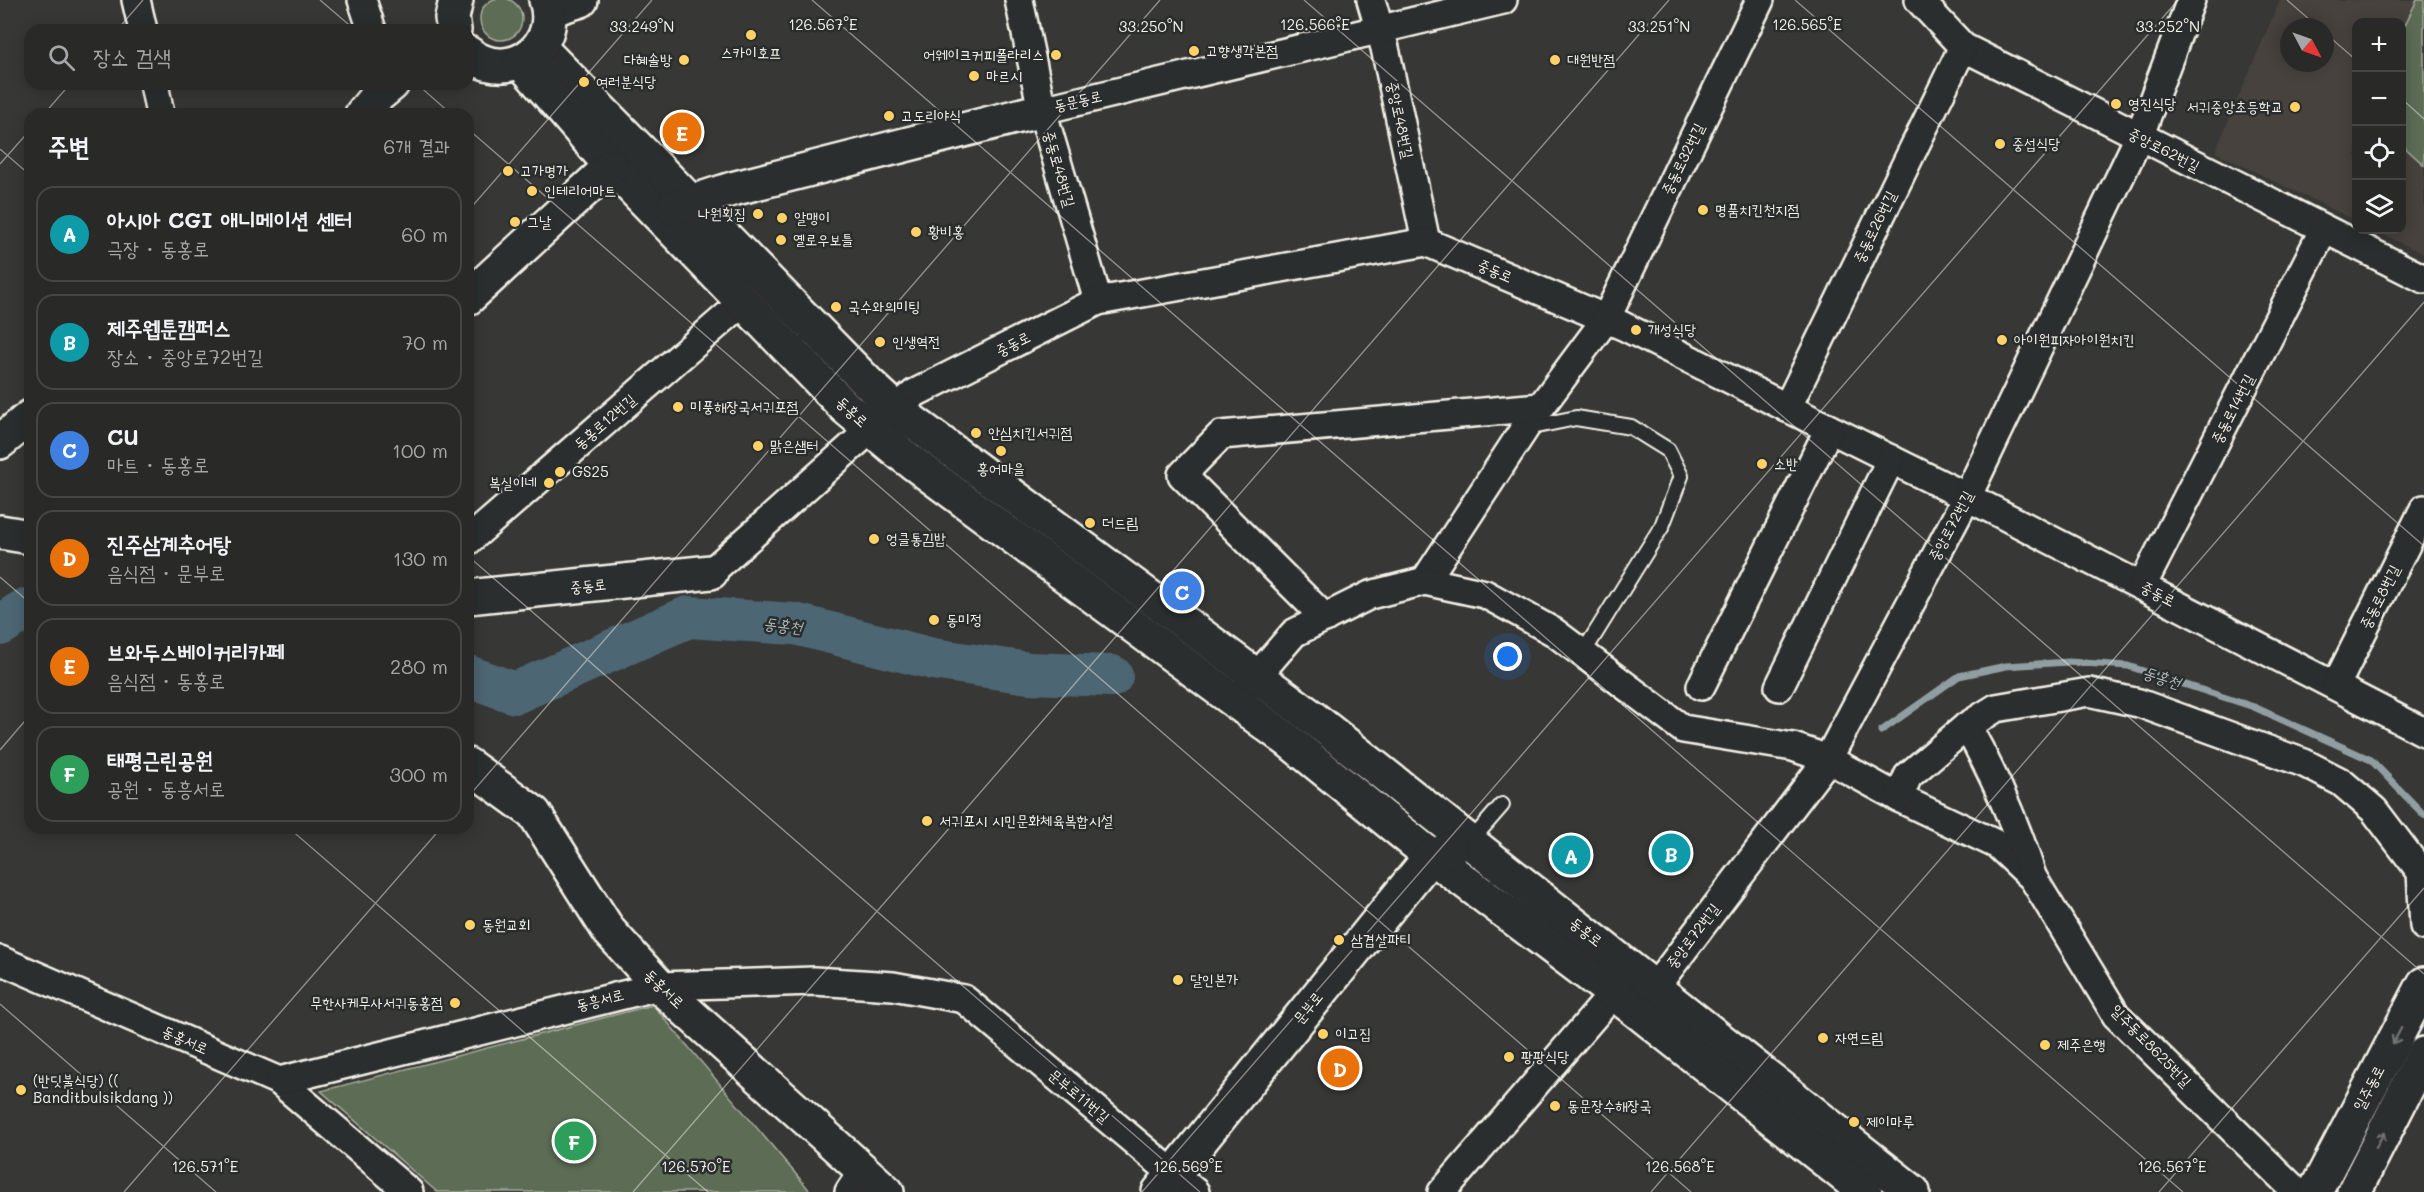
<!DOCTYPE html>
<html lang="ko">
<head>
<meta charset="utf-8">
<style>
  :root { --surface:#292928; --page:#313130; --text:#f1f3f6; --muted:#a5a6a8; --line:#454545; --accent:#ffd166 }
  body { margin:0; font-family:Mali,"Poor Story",sans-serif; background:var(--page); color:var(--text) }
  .controls { position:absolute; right:18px; top:18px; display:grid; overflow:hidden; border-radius:12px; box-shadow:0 3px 15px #0003 }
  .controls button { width:54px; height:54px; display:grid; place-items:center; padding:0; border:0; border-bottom:2px solid var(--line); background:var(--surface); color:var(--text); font:30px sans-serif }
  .compass { position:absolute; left:2280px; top:18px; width:54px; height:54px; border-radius:50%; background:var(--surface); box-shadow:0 3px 15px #0003; rotate:131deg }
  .you { position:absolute; left:1508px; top:657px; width:21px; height:21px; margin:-15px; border:4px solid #fff; border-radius:50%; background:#1a73e8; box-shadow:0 0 0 9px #1a73e833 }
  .badge { display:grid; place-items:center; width:39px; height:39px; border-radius:50%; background:var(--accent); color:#fff; font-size:20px; font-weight:700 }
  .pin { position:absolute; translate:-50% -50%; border:3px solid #fff; box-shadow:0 2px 6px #0006 }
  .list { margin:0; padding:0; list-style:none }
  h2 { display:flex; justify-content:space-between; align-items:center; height:78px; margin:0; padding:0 24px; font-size:26px }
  h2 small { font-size:20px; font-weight:400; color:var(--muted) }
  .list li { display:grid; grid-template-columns:39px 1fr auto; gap:18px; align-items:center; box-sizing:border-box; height:96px; margin:0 12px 12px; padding:0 12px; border:2px solid var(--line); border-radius:18px }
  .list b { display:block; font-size:22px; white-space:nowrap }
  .list p { margin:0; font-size:20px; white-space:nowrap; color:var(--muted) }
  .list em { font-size:20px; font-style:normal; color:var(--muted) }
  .icon { flex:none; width:33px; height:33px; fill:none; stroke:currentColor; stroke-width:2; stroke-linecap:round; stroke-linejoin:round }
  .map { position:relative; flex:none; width:2424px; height:1192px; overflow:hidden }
  .search { position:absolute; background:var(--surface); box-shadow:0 3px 15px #0003; left:24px; top:24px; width:450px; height:66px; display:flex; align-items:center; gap:15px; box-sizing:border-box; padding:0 21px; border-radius:18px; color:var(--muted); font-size:22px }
  .panel { position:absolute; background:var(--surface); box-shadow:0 3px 15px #0003; left:24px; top:108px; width:450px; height:726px; border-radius:18px }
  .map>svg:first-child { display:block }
</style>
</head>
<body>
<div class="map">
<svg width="2424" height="1192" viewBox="0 0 2424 1192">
  <rect width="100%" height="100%" fill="#373735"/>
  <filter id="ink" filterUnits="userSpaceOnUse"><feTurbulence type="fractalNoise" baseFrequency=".0167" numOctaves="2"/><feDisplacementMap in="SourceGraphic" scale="12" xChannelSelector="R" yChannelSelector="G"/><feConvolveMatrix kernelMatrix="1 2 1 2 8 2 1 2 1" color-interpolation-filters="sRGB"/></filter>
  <g filter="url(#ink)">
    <path fill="#46433d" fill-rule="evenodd" d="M 2280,0 L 2424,0 L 2424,254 L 2374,230 L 2402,230 L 2402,22 L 2356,22 L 2356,221 L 2215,152 ZM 2289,27 L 2325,27 L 2325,63 L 2289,63 Z"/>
    <g fill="#5c6c54" stroke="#a8ae9e" stroke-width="1.5">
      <circle cx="501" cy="19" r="21"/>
      <path d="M 2417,0 L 2424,0 L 2424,165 L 2402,145 L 2402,31 Z"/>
      <path d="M 653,1005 L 811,1192 L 437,1192 L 321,1091 Z"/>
    </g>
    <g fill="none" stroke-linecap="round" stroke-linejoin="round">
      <path stroke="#909ea2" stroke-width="7" d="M 1881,731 L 1959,676 L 2006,666 L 2069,662 L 2128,666 L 2254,707 L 2371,760 L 2424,815"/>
      <g stroke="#4e6673" stroke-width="42">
        <path d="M 0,625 L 26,609 L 30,609"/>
        <path d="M 468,676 L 515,693 L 688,617 L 795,624 L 933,659 L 1029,673 L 1112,676"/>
      </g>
      <defs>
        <g id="lane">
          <path d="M 1527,428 L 1576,418 L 1631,427 L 1668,450 L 1681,476 L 1662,526 L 1583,653"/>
          <path d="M 1470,842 L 1502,805"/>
        </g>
        <g id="street">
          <path d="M 136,0 L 143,30"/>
          <path d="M 362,0 L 372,30"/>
          <path d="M 1019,0 L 1042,110 L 1098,301"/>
          <path d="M 1371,0 L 1385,48 L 1426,242"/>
          <path d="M 1919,0 L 1963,47 L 2424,279"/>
          <path d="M 154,84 L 160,114"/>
          <path d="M 1042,110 L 1503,0"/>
          <path d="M 1787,408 L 1963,47"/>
          <path d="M 468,541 L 743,302"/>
          <path d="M 711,572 L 871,429 L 915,393 L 1098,301 L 1426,242 L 1623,326 L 1991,509 L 2424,732"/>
          <path d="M 1425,581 L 1525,428 L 1606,319 L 1760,0"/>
          <path d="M 2142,586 L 2323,231"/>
          <path d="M 1325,618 L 1182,475 L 1221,435 L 1540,407"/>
          <path d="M 2336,685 L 2424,509"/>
          <path d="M 1701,686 L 1829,429"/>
          <path d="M 1779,687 L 1891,459"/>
          <path d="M 1243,692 L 1294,633 L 1370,595 L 1425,581 L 1485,594 L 1554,632 L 1683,729 L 1793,747 L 1828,759 L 1899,798 L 1998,845 L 2033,878 L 2116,1015 L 2297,1192"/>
          <path d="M 1967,726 C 1994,775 2016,823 2032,876"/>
          <path d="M 1899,798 L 1908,776 L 1967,726 L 1996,708 L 2089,692 L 2139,703 L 2304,763 L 2341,782 L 2374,810 L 2421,872 L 2424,926"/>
          <path d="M 0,960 L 279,1081 L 409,1192"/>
          <path d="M 1643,1003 L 1828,759 L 1967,497 L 2139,137 L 2191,0"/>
          <path d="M 279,1081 L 659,986 L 814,981 L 893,986 L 964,999 L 1195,1192"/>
          <path d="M 849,1192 L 863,1171"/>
          <path d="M 1442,1192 L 1613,994"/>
        </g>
        <g id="secondary">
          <path d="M 549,10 L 581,0"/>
          <path d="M 454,30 L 452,18 L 456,0"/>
          <path d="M 539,47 L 869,384 L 897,410 L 1309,715 L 1913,1192"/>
          <path d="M 468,53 C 507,85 562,49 546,0"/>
          <path d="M 521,62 L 611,166 L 846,408 L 901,454 L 1289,741 L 1431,856 L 1637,1011 L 1865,1192"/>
          <path d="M 362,114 L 375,98 L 392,84"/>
          <path d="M 673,208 L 732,189 L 1042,110"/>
          <path d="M 468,298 L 611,166"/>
          <path d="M 0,442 L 30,417"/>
          <path d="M 0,532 L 30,537"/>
          <path d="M 468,597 L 711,572"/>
          <path d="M 468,765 L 534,813 L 609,931 L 659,986 L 887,1192"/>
          <path d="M 1159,1192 L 1431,856 L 1451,849"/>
          <path d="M 2315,1192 L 2424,984"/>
          <path d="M 2354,1192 L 2424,1054"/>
        </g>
      </defs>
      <use href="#lane" stroke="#f4f1e8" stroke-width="18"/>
      <use href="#street" stroke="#f4f1e8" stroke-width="32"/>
      <use href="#secondary" stroke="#f4f1e8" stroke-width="38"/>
      <use href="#lane" stroke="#2a2d2e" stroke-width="14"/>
      <use href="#street" stroke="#2a2d2e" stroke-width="27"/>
      <use href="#secondary" stroke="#2a2d2e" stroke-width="33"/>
    </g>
    <defs><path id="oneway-shaft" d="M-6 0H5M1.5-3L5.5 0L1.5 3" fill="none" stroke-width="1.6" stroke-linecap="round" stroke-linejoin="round" transform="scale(1.5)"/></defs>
    <g stroke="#71726f">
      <use href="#oneway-shaft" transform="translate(2397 1036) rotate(118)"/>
      <use href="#oneway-shaft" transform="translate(2380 1140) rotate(-63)"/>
    </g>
  </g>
  <path fill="none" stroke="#f4f1e8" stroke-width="1.5" stroke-opacity="0.45" d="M 320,0 L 355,30M 812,0 L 2183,1192M 1304,0 L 2424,974M 1795,0 L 2424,546M 2287,0 L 2318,27M 117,30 L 143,0M 2325,33 L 2356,60M 417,84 L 451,114M 2402,99 L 2424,119M 44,114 L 70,84M 468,129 L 1691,1192M 0,149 L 30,175M 0,164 L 30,130M 468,211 L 652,0M 468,556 L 1200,1192M 0,577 L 30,603M 0,750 L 30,715M 468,797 L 1160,0M 289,828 L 708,1192M 0,1004 L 216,1192M 124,1192 L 441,828M 633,1192 L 1669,0M 1142,1192 L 2178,0M 1651,1192 L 2424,302M 2159,1192 L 2424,888"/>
  <g fill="#ffd166" stroke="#2a2d2e" stroke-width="2">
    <circle cx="751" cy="35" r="6"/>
    <circle cx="1194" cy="51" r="6"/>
    <circle cx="1056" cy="55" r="6"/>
    <circle cx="684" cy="60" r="6"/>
    <circle cx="1555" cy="60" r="6"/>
    <circle cx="974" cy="76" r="6"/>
    <circle cx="584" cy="82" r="6"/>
    <circle cx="2116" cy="104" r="6"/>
    <circle cx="2295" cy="107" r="6"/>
    <circle cx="889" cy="116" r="6"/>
    <circle cx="2000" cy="144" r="6"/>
    <circle cx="508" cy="171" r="6"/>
    <circle cx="532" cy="191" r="6"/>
    <circle cx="1703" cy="210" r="6"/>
    <circle cx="758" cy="214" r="6"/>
    <circle cx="782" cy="218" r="6"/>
    <circle cx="515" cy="222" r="6"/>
    <circle cx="916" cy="232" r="6"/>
    <circle cx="781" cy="240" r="6"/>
    <circle cx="836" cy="307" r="6"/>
    <circle cx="1636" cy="330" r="6"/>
    <circle cx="2002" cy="340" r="6"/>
    <circle cx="880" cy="342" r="6"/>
    <circle cx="678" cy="407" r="6"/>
    <circle cx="976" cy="433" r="6"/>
    <circle cx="758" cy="446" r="6"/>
    <circle cx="1001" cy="451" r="6"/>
    <circle cx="1762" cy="464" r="6"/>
    <circle cx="560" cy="472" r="6"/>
    <circle cx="549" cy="483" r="6"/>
    <circle cx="1090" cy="523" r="6"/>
    <circle cx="874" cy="539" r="6"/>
    <circle cx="934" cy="620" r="6"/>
    <circle cx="927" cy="821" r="6"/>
    <circle cx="470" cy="925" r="6"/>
    <circle cx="1339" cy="940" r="6"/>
    <circle cx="1178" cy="980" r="6"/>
    <circle cx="455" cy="1003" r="6"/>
    <circle cx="1323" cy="1034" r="6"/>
    <circle cx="1823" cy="1038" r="6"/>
    <circle cx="2045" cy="1045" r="6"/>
    <circle cx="1509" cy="1057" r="6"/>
    <circle cx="21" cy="1090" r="6"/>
    <circle cx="1555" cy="1106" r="6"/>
    <circle cx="1854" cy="1122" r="6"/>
  </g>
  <g text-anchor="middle" stroke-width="5" stroke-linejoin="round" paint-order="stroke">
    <g font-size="15" fill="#f4f1e8" stroke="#2a2d2e" text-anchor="start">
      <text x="1206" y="56">고향생각본점</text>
      <text x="751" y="58" text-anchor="middle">스카이호프</text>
      <text x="1044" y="60" text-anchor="end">어웨이크커피폴라리스</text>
      <text x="672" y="65" text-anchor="end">다혜솔방</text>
      <text x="1567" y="65">대원반점</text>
      <text x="986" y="81">마르시</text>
      <text x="596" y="87">여러분식당</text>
      <text x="2128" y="109">영진식당</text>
      <text x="2283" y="112" text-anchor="end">서귀중앙초등학교</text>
      <text x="901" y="121">고도리야식</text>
      <text x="2012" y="149">중섭식당</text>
      <text x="520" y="176">고가명가</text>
      <text x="544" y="196">인테리어마트</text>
      <text x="1715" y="215">명품치킨천지점</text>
      <text x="746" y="219" text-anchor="end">나원횟집</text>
      <text x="794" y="223">알맹이</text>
      <text x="527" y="227">그날</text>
      <text x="928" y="237">황비홍</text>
      <text x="793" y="245">옐로우보틀</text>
      <text x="848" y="312">국수와의미팅</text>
      <text x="1648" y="335">개성식당</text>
      <text x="2014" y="345">아이원피자아이원치킨</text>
      <text x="892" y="347">인생역전</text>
      <text x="690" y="412">미풍해장국서귀포점</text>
      <text x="988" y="438">안심치킨서귀점</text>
      <text x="770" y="451">맑은샘터</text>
      <text x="1774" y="469">소반</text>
      <text x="1001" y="474" text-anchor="middle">홍어마을</text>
      <text x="572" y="477">GS25</text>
      <text x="537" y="488" text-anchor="end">복실이네</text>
      <text x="1102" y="528">더드림</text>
      <text x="886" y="544">엉클통김밥</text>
      <text x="946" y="625">동미정</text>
      <text x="939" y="826">서귀포시 시민문화체육복합시설</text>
      <text x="482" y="930">동원교회</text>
      <text x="1351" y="945">삼겹살파티</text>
      <text x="1190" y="985">달인본가</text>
      <text x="443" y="1008" text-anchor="end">무한사케무사서귀동홍점</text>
      <text x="1335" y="1039">이고집</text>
      <text x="1835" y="1043">자연드림</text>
      <text x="2057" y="1050">제주은행</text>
      <text x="1521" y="1062">팡팡식당</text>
      <text x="33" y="1086">(반딧불식당) ((<tspan x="33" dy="17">Banditbulsikdang ))</tspan></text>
      <text x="1567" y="1111">동문장수해장국</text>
      <text x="1866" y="1127">제이마루</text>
    </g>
    <g font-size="15" fill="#f4f1e8" stroke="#2a2d2e">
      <text transform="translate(1078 101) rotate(-13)" y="5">동문동로</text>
      <text transform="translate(1400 120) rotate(78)" y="5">중앙로48번길</text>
      <text transform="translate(2164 150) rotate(27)" y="5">중앙로62번길</text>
      <text transform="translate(1683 159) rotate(-64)" y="5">중동로32번길</text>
      <text transform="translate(1059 169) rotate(74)" y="5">중동로48번길</text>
      <text transform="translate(1875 227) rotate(-64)" y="5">중동로26번길</text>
      <text transform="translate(1495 271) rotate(23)" y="5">중동로</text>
      <text transform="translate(1013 344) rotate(-27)" y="5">중동로</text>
      <text transform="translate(2233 409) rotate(-63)" y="5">중동로14번길</text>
      <text transform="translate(852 412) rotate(43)" y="5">동홍로</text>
      <text transform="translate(605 422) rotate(-41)" y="5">동홍로12번길</text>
      <text transform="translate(1951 526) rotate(-62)" y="5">중앙로72번길</text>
      <text transform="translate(588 586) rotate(-6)" y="5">중동로</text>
      <text transform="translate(2158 594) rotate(27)" y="5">중동로</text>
      <text transform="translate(2380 597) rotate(-63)" y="5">중동로8번길</text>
      <text transform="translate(1586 932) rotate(38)" y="5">동홍로</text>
      <text transform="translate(1693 936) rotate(-53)" y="5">중앙로72번길</text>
      <text transform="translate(664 989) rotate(44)" y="5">동홍서로</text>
      <text transform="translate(600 1000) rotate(-14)" y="5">동흥서로</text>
      <text transform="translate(1308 1008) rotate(-51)" y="5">문부로</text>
      <text transform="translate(185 1040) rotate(24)" y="5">동홍서로</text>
      <text transform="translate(2151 1046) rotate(46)" y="5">일주동로8625번길</text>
      <text transform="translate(2369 1088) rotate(-62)" y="5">일주동로</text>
      <text transform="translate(1079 1096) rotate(40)" y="5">문부로11번길</text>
    </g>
    <g font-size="16" font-style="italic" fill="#b2b9b9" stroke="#2a2d2e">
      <text transform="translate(783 625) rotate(7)" y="6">동홍천</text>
      <text transform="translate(2162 677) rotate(18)" y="6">동홍천</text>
    </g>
  </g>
  <g font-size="15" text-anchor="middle" fill="#f4f1e8" stroke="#2a2d2e" stroke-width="5" stroke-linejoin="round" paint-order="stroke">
    <text x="823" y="30">126.567°E</text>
    <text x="1315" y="30">126.566°E</text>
    <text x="1807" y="30">126.565°E</text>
    <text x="642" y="32">33.249°N</text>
    <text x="1151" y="32">33.250°N</text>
    <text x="1659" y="32">33.251°N</text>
    <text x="2168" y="32">33.252°N</text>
    <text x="205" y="1172">126.571°E</text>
    <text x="696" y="1172">126.570°E</text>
    <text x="1188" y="1172">126.569°E</text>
    <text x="1680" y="1172">126.568°E</text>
    <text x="2172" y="1172">126.567°E</text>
  </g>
</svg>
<div class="controls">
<button>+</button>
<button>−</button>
<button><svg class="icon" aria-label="locate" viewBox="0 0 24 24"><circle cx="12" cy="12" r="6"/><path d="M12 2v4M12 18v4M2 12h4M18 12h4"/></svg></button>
<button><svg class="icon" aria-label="layers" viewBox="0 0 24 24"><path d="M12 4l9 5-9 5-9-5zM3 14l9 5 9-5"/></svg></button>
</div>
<svg class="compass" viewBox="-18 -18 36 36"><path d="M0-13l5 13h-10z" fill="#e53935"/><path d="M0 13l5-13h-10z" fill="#a5a6a8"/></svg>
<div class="you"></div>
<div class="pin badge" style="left:1571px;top:855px;background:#0f9aa8">A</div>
<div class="pin badge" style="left:1671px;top:853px;background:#0f9aa8">B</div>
<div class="pin badge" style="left:1182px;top:591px;background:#3f7fe0">C</div>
<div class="pin badge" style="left:1340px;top:1068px;background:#e8710a">D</div>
<div class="pin badge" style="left:682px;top:132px;background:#e8710a">E</div>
<div class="pin badge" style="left:574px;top:1141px;background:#2e9e5b">F</div>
<div class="search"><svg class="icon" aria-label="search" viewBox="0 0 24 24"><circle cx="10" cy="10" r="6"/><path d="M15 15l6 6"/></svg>장소 검색</div>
<section class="panel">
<h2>주변<small>6개 결과</small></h2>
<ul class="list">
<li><span class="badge" style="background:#0f9aa8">A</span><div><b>아시아 CGI 애니메이션 센터</b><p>극장 · 동홍로</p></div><em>60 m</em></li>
<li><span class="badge" style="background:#0f9aa8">B</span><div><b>제주웹툰캠퍼스</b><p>장소 · 중앙로72번길</p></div><em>70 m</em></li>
<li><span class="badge" style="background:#3f7fe0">C</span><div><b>CU</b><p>마트 · 동홍로</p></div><em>100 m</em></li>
<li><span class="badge" style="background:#e8710a">D</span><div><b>진주삼계추어탕</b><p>음식점 · 문부로</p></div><em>130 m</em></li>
<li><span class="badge" style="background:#e8710a">E</span><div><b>브와두스베이커리카페</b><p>음식점 · 동홍로</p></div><em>280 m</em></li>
<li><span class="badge" style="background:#2e9e5b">F</span><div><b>태평근린공원</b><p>공원 · 동흥서로</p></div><em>300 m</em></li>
</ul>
</section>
</div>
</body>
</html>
